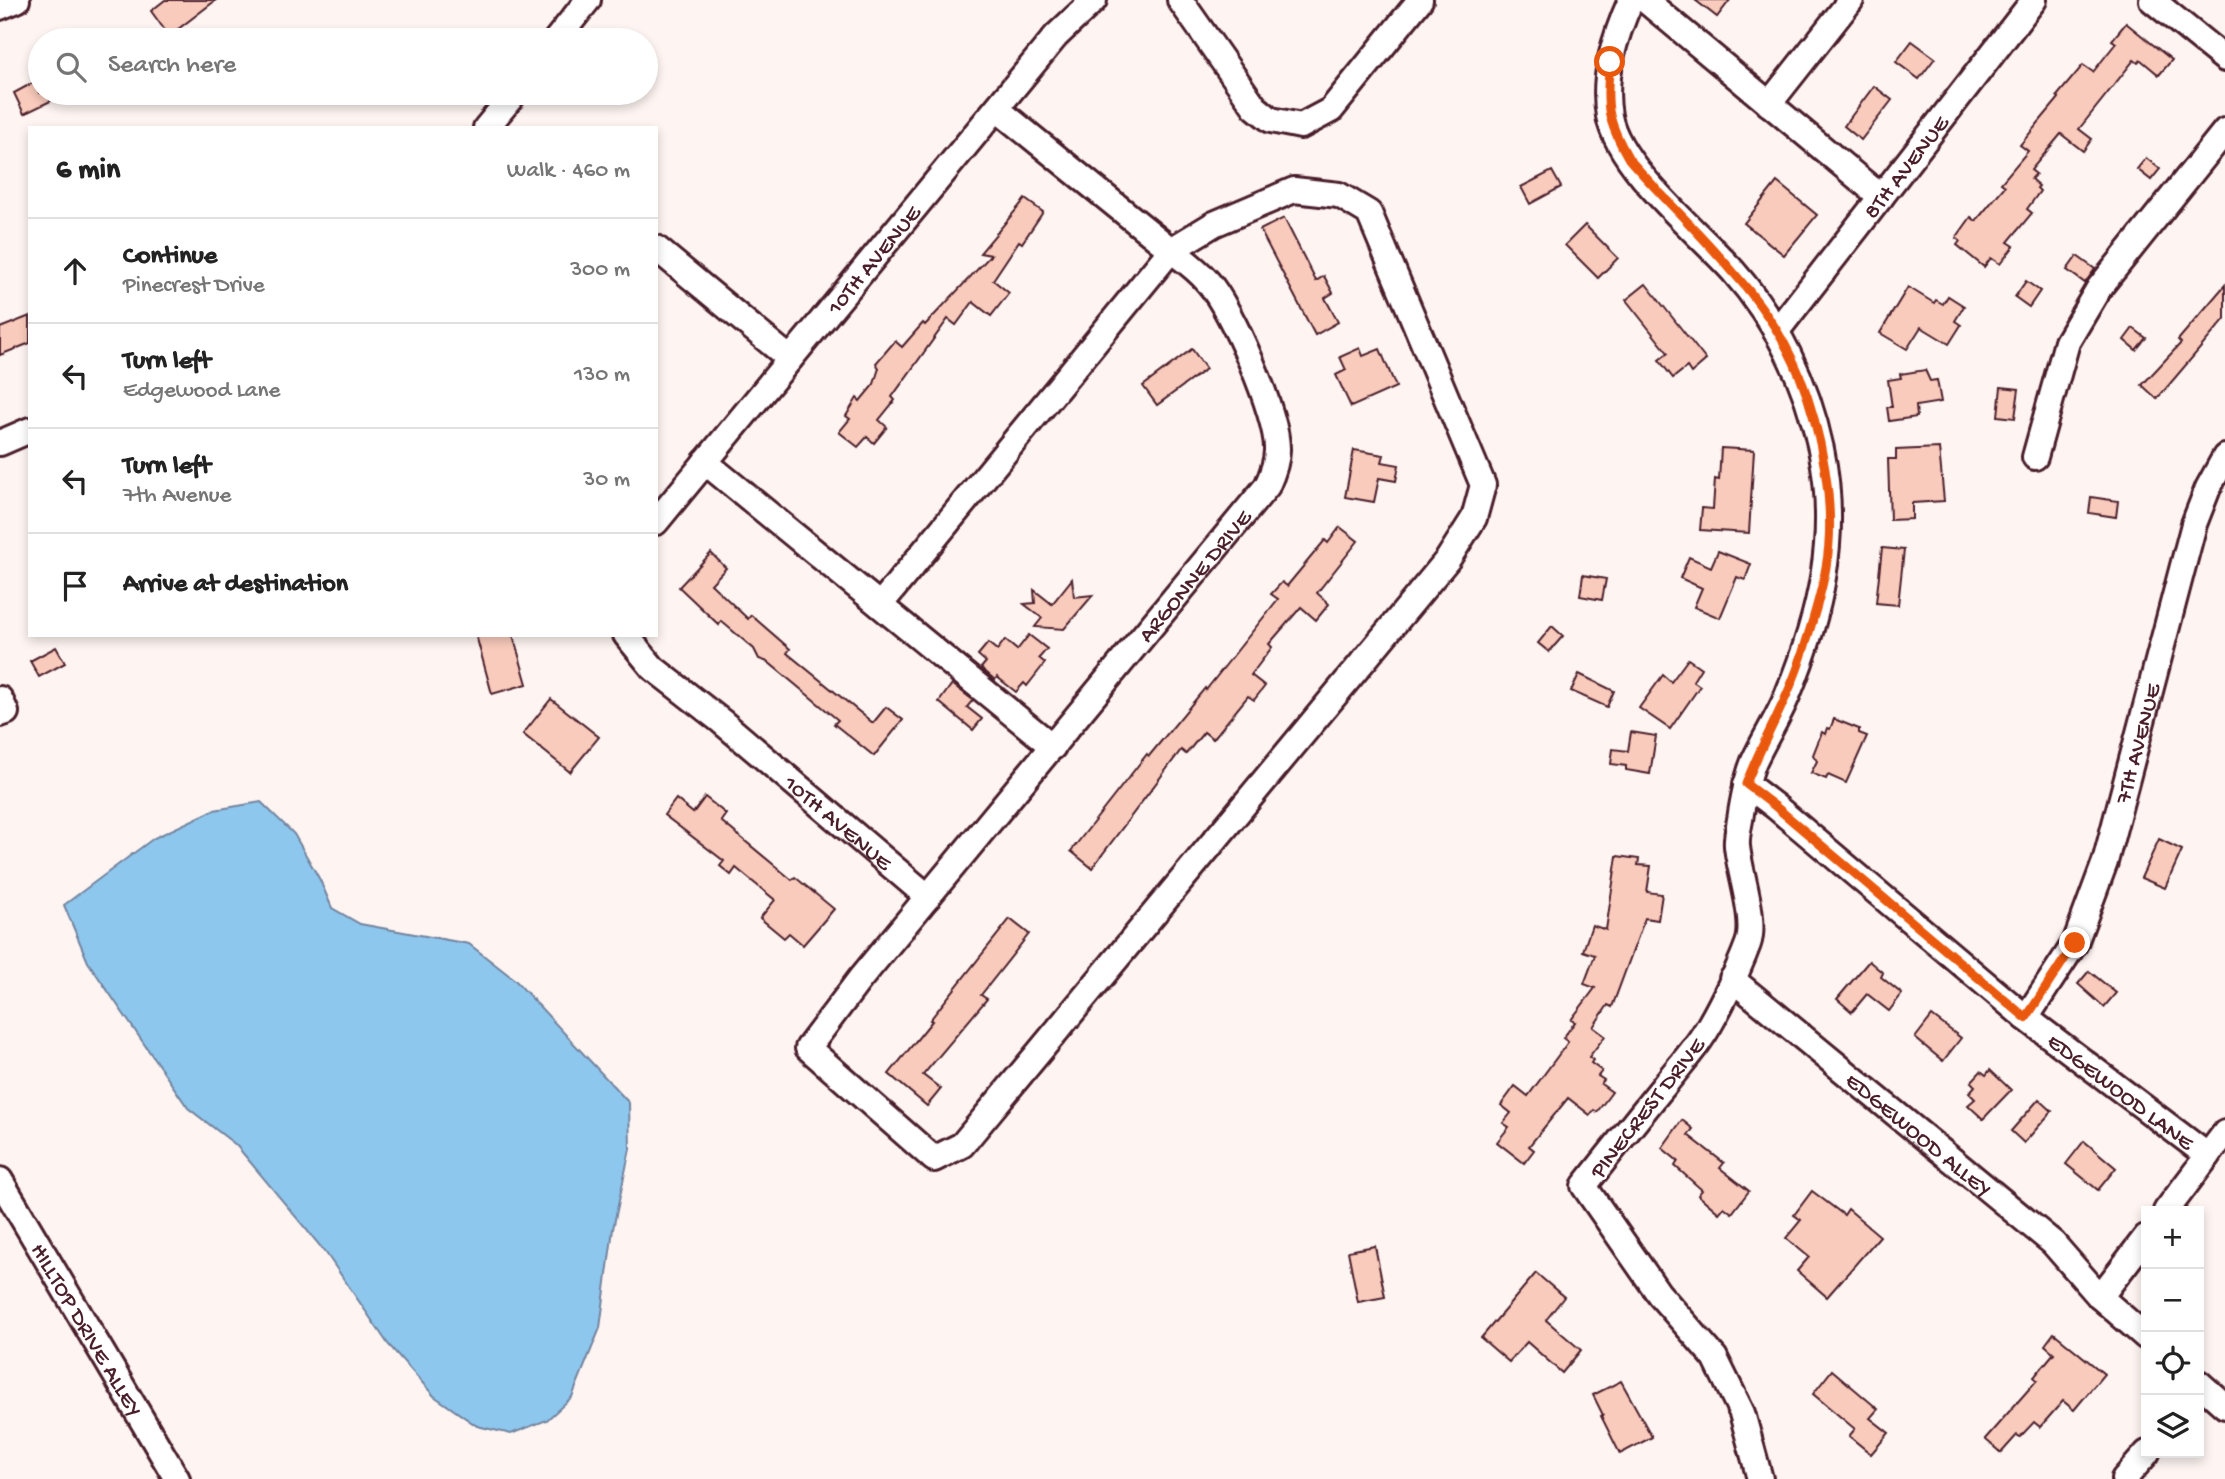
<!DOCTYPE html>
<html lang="en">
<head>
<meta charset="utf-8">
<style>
  :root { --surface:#fff; --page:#f6f6f6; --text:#222; --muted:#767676; --line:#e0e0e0 }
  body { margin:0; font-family:"Gochi Hand",sans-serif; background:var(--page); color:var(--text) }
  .controls { position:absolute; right:21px; bottom:21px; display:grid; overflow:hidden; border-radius:0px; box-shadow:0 4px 10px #0003 }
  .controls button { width:63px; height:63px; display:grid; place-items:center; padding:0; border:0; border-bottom:2px solid var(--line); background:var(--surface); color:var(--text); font:35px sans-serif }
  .stop { position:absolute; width:21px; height:21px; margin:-16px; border:5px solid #ea580c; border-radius:50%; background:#fff }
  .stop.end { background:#ea580c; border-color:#fff; box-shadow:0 2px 7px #0008 }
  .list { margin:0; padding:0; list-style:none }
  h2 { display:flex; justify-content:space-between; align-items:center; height:91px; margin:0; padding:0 28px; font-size:30px }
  h2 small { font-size:23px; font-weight:400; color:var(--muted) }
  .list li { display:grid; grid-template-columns:46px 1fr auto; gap:21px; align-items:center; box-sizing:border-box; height:105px; padding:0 28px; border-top:2px solid var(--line) }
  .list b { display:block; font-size:26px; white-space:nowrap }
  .list p { margin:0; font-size:23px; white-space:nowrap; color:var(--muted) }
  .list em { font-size:23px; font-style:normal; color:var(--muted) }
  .icon { flex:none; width:38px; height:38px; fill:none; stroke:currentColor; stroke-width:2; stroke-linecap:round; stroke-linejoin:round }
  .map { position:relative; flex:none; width:2225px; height:1479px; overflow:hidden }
  .search { position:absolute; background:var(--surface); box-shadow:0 4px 10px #0003; left:28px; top:28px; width:630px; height:77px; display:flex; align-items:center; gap:18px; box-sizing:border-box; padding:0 24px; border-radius:38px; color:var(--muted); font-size:26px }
  .panel { position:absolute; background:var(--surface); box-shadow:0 4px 10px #0003; left:28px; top:126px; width:630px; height:511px; border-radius:0px }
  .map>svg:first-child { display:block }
</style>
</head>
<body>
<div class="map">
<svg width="2225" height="1479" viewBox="0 0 2225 1479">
  <rect width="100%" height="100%" fill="#fef5f2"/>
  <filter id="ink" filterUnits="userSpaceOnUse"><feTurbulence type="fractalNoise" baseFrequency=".0143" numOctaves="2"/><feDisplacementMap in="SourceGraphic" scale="14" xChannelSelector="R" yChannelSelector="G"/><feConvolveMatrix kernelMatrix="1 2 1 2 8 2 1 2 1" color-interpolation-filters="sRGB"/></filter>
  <g filter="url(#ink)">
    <path fill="#8ec7ed" stroke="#73849f" stroke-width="2" d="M 261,802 L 294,834 L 320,880 L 332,908 L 360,924 L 469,944 L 515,980 L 629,1103 L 630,1149 L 613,1229 L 600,1328 L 572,1397 L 547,1420 L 511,1434 L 477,1426 L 434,1396 L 388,1344 L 326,1253 L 236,1145 L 188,1108 L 88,962 L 64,905 L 154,838 L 214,810 Z"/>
    <g fill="#f9cbbc" stroke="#4a1f2b" stroke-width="2">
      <path d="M 165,0 L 216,0 L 169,36 L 151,11 Z"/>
      <path d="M 1695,0 L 1730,0 L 1717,17 Z"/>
      <path d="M 2126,23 L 2172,60 L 2159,75 L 2141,60 L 2138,63 L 2134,60 L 2079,129 L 2092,139 L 2083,151 L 2061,134 L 2031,170 L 2036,174 L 2031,179 L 2039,186 L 2037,188 L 2040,191 L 2027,209 L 2032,213 L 2008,242 L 2014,246 L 2000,264 L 1991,258 L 1984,267 L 1957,245 L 1960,241 L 1956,238 L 1971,217 L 1976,221 L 2005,186 L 2001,183 L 2028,151 L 2020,145 L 2059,98 L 2057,96 L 2083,65 L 2093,72 L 2116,43 L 2112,40 Z"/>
      <path d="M 1912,41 L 1935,58 L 1919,79 L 1896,62 Z"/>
      <path d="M 40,79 L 40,93 L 67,93 L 24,114 L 14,93 Z"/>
      <path d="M 1874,86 L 1892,100 L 1861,140 L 1844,126 Z"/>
      <path d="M 2146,158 L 2160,169 L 2151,180 L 2137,169 Z"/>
      <path d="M 1552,171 L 1561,187 L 1530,204 L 1521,187 Z"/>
      <path d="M 1777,182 L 1817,215 L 1784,255 L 1744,223 Z"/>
      <path d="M 1025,199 L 1043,212 L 1022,243 L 1019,241 L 993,280 L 1009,293 L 991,316 L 973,302 L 956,325 L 948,319 L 892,397 L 895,400 L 879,420 L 887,427 L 874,443 L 867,437 L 858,447 L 839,432 L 850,419 L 846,416 L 857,398 L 860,401 L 874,384 L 879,368 L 876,363 L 895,341 L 902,347 L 923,323 L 925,325 L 991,255 L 980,253 Z"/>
      <path d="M 1284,218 L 1316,281 L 1324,276 L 1333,293 L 1325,298 L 1338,322 L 1315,335 L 1260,230 Z"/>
      <path d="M 1585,225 L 1618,258 L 1598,278 L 1565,245 Z"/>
      <path d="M 2077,256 L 2095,269 L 2085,283 L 2067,270 Z"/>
      <path d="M 2026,281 L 2040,291 L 2029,307 L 2015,297 Z"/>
      <path d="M 1646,284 L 1706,360 L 1691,373 L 1687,367 L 1673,378 L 1659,360 L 1668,353 L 1626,300 Z"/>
      <path d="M 2225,285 L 2225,319 L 2157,399 L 2142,385 L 2181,343 L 2178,340 Z"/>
      <path d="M 1908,287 L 1934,303 L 1936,300 L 1943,304 L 1948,296 L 1964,306 L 1955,321 L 1961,325 L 1949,344 L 1921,327 L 1907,349 L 1880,333 Z"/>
      <path d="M 30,316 L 30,343 L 0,355 L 0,328 Z"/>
      <path d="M 2133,328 L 2146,338 L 2136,350 L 2124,340 Z"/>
      <path d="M 1360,348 L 1363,356 L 1380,349 L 1396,387 L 1351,407 L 1336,375 L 1346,370 L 1340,357 Z"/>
      <path d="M 1192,349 L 1206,369 L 1157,405 L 1143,386 Z"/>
      <path d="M 1925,370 L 1930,381 L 1937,380 L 1941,402 L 1916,406 L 1917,417 L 1889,421 L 1887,407 L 1892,407 L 1888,380 L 1901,378 L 1900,374 Z"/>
      <path d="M 2001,387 L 2019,389 L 2015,418 L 1998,416 Z"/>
      <path d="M 1721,448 L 1754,450 L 1749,533 L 1700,530 L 1702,508 L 1713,509 L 1715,479 L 1719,480 Z"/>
      <path d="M 1939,448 L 1944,501 L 1912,503 L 1912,519 L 1890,520 L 1888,459 L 1896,459 L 1896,450 Z"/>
      <path d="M 1354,450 L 1384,455 L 1382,462 L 1399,465 L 1396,481 L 1379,478 L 1374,502 L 1345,497 Z"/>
      <path d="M 2091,497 L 2118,501 L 2116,517 L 2089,513 Z"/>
      <path d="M 1340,527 L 1358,541 L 1317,593 L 1329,604 L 1316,620 L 1301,607 L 1269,644 L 1272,647 L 1251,675 L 1265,686 L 1254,700 L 1248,696 L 1213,739 L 1204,732 L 1186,754 L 1181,750 L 1092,868 L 1071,851 L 1147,754 L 1149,756 L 1205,688 L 1206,690 L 1278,599 L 1271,594 L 1282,582 L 1287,586 L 1325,540 L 1328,543 Z"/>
      <path d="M 1882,548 L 1904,550 L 1898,605 L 1876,603 Z"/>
      <path d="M 1718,551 L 1751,564 L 1745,580 L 1737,577 L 1720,618 L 1694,607 L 1702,588 L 1680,578 L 1689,557 L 1711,567 Z"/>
      <path d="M 711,553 L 726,568 L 711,584 L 748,619 L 751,615 L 790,649 L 787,653 L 873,723 L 886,707 L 903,720 L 874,756 L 834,724 L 838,720 L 768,662 L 759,659 L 754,649 L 721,621 L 719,625 L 679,587 Z"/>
      <path d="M 1583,575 L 1606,579 L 1602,600 L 1580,596 Z"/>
      <path d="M 1072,579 L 1074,597 L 1093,595 L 1064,629 L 1035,627 L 1042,618 L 1024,604 L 1035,603 L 1034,590 L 1052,604 Z"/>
      <path d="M 1552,626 L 1563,636 L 1549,652 L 1538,643 Z"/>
      <path d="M 476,635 L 513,635 L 527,684 L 492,694 Z"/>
      <path d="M 1029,635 L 1047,649 L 1039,658 L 1045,663 L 1027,686 L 1024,683 L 1016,692 L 997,677 L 995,680 L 981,668 L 986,662 L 978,655 L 988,643 L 997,650 L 1005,640 L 1017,650 Z"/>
      <path d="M 56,647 L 65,663 L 39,677 L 30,661 Z"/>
      <path d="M 1688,659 L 1701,668 L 1693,681 L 1700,686 L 1670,729 L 1639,708 L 1663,675 L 1671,682 Z"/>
      <path d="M 1579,674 L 1614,691 L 1607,707 L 1571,691 Z"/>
      <path d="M 952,684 L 973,700 L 967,707 L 982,719 L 973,730 L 939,702 Z"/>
      <path d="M 551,699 L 599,737 L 570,772 L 523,734 Z"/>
      <path d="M 1834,719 L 1859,729 L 1859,733 L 1867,736 L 1846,783 L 1828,775 L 1826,779 L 1811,773 L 1817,761 L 1813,755 L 1822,732 L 1825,734 L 1827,728 L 1830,729 Z"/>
      <path d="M 1631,732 L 1656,736 L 1650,774 L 1626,770 L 1626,766 L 1611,764 L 1613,749 L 1628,751 Z"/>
      <path d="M 705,797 L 726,814 L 721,821 L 792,880 L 795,877 L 834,909 L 803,945 L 789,933 L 784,938 L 760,918 L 775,900 L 736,868 L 731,875 L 720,866 L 724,861 L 664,815 L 676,799 L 693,813 Z"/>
      <path d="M 2159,839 L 2182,850 L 2165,888 L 2141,878 Z"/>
      <path d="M 1617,856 L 1639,859 L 1638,865 L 1651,866 L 1647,892 L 1662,894 L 1658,920 L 1645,918 L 1612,1007 L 1608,1005 L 1593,1027 L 1605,1036 L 1589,1057 L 1593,1060 L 1591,1063 L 1602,1071 L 1598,1076 L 1604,1080 L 1601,1084 L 1612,1092 L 1597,1112 L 1594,1110 L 1590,1115 L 1568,1098 L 1529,1146 L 1534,1150 L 1524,1163 L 1497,1142 L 1509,1127 L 1503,1123 L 1511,1113 L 1501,1105 L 1515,1086 L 1528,1096 L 1568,1042 L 1563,1038 L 1575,1022 L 1571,1020 L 1595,988 L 1584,984 L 1595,955 L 1583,951 L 1592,925 L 1606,930 Z"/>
      <path d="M 1010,919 L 1029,934 L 981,995 L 987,999 L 923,1075 L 941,1089 L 927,1106 L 889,1074 L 932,1021 L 930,1020 Z"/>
      <path d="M 1869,961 L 1883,973 L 1881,977 L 1902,994 L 1889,1011 L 1867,994 L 1852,1012 L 1837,999 Z"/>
      <path d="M 2089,971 L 2116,993 L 2104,1007 L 2078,984 Z"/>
      <path d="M 1932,1016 L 1961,1038 L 1943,1061 L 1915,1038 Z"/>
      <path d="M 1990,1070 L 2011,1090 L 1983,1119 L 1968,1105 L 1975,1099 L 1969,1093 L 1975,1086 L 1971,1082 L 1981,1071 L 1986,1075 Z"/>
      <path d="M 2039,1099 L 2052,1111 L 2024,1143 L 2011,1131 Z"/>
      <path d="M 1682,1120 L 1693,1129 L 1688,1135 L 1724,1163 L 1720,1168 L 1749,1191 L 1732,1213 L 1724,1207 L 1719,1213 L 1698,1195 L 1702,1190 L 1675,1166 L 1678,1161 L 1662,1148 Z"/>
      <path d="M 2084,1141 L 2116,1168 L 2098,1190 L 2066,1164 Z"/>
      <path d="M 1812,1191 L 1844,1215 L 1848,1209 L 1880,1236 L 1827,1297 L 1797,1271 L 1809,1257 L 1786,1238 L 1801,1220 L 1794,1215 Z"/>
      <path d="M 1375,1246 L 1385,1297 L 1358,1302 L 1348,1251 Z"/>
      <path d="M 1536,1273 L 1564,1297 L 1546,1320 L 1581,1350 L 1562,1373 L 1527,1342 L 1509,1362 L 1481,1338 Z"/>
      <path d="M 2054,1333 L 2104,1374 L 2074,1410 L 2063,1401 L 2040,1427 L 2034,1422 L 2020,1437 L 2017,1435 L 2001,1453 L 1985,1439 L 2037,1380 L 2034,1377 L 2054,1353 L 2045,1345 Z"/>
      <path d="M 1832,1370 L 1878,1409 L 1870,1418 L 1889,1433 L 1871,1454 L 1849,1436 L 1855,1429 L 1813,1394 Z"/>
      <path d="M 1621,1381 L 1652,1437 L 1620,1454 L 1601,1416 L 1603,1415 L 1593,1395 Z"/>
    </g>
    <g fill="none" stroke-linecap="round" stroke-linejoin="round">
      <defs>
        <g id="minor">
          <path d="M 1180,0 L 1255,107 L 1271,120 L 1301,126 L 1331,110 L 1420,0"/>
          <path d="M 1631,0 C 1615,36 1602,76 1609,116 C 1618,167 1698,232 1733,271 C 1777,321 1807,383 1821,449 C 1839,536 1821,614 1787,696 C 1778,718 1764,739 1754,761 C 1747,778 1744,795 1741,813 C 1740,823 1736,835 1737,846 C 1739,871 1757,920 1748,944 C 1738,971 1716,1017 1700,1040 C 1689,1056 1675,1071 1663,1087 C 1636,1120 1610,1153 1584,1186 L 1659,1294 L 1715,1358 L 1742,1413 L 1760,1479"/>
          <path d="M 1645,0 L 1881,197"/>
          <path d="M 2152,0 L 2225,59"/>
          <path d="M 0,7 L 17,0"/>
          <path d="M 556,40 L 588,0"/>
          <path d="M 1769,104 L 1851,0"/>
          <path d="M 486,128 L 515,93"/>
          <path d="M 656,248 L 790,359"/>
          <path id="s1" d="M 1776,332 L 2034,0"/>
          <path d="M 0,443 L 30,430"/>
          <path d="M 2035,457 L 2067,342 L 2099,288 L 2225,131"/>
          <path d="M 705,462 L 1053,747"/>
          <path id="s2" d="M 656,522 L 1056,36 L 1094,0"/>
          <path id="s3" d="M 880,605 L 1171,250 L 1214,224 L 1294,190 L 1339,195 L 1369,213 L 1483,485 L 1474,518 L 1448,559 L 962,1145 L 934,1159 L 808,1048 L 860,979 L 1267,486 C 1272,475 1277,463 1277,450 C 1278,415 1231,308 1208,282 C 1197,269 1184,260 1171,250 L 997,109"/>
          <path id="s4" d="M 626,635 L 653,668 L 721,721 L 928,897"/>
          <path d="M 0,699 L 6,712 L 0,714"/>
          <path id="s5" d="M 1746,784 L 1776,807 L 2026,1018 L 2208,1156"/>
          <path id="s6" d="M 1732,979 L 2053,1243 L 2100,1297 L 2146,1337"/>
          <path id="s7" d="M 2026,1018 L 2075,943 L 2105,862 L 2194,524 L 2208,488 L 2225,457"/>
          <path id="s8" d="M 0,1180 L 177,1479"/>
          <path d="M 2166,1211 L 2225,1133"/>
          <path d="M 2100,1297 L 2146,1237"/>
          <path d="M 2199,1383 L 2225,1406"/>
          <path d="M 2124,1479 L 2147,1453"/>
        </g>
      </defs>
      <use href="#minor" stroke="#4a1f2b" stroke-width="30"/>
      <use href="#minor" stroke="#fff" stroke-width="24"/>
    </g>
  </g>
  <g fill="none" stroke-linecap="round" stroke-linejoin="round" filter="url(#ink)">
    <path stroke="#ea580c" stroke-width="9" d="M 1610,62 C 1605,105 1607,121 1629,159 C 1663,198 1700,233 1733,272 C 1759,301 1784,338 1799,374 C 1821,429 1837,508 1826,567 C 1821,597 1810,629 1801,658 C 1787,703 1762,741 1746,784 L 1776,807 L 2026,1018 L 2075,943"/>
  </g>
  <g text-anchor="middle" stroke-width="5" stroke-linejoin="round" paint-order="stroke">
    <g font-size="23" fill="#4a1f2b" stroke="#fff">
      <text dy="8" stroke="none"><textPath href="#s1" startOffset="210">8TH AVENUE</textPath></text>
      <text dy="8" stroke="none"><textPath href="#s2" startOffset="341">10TH AVENUE</textPath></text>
      <text dy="8" stroke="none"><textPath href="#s3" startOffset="2625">ARGONNE DRIVE</textPath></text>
      <text dy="8" stroke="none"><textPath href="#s7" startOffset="299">7TH AVENUE</textPath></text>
      <text dy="8" stroke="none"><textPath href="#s4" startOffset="284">10TH AVENUE</textPath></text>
      <text dy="8" stroke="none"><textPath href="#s5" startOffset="485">EDGEWOOD LANE</textPath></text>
      <text transform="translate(1646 1107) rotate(-52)" y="8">PINECREST DRIVE</text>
      <text dy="8" stroke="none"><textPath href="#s6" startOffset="243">EDGEWOOD ALLEY</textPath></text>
      <text dy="8" stroke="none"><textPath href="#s8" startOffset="173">HILLTOP DRIVE ALLEY</textPath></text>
    </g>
  </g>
</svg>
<div class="controls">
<button>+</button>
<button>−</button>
<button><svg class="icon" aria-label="locate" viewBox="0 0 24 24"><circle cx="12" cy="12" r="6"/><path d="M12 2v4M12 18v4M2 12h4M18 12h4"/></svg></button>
<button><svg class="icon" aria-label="layers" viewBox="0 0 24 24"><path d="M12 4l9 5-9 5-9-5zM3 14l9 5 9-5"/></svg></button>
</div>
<div class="stop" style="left:1610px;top:62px"></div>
<div class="stop end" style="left:2075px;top:943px"></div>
<div class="search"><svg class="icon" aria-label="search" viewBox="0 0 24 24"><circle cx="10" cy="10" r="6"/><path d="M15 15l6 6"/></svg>Search here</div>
<section class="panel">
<h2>6 min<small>Walk · 460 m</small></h2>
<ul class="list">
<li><svg class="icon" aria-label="ahead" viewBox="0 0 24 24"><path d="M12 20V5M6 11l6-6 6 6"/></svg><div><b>Continue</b><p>Pinecrest Drive</p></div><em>300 m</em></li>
<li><svg class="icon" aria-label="left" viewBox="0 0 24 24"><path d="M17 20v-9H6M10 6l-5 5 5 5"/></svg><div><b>Turn left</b><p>Edgewood Lane</p></div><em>130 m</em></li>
<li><svg class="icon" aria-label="left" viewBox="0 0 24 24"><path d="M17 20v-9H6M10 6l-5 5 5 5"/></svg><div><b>Turn left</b><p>7th Avenue</p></div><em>30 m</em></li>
<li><svg class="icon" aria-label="arrive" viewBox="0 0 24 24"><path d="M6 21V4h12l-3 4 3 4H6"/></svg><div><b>Arrive at destination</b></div></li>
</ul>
</section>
</div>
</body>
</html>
